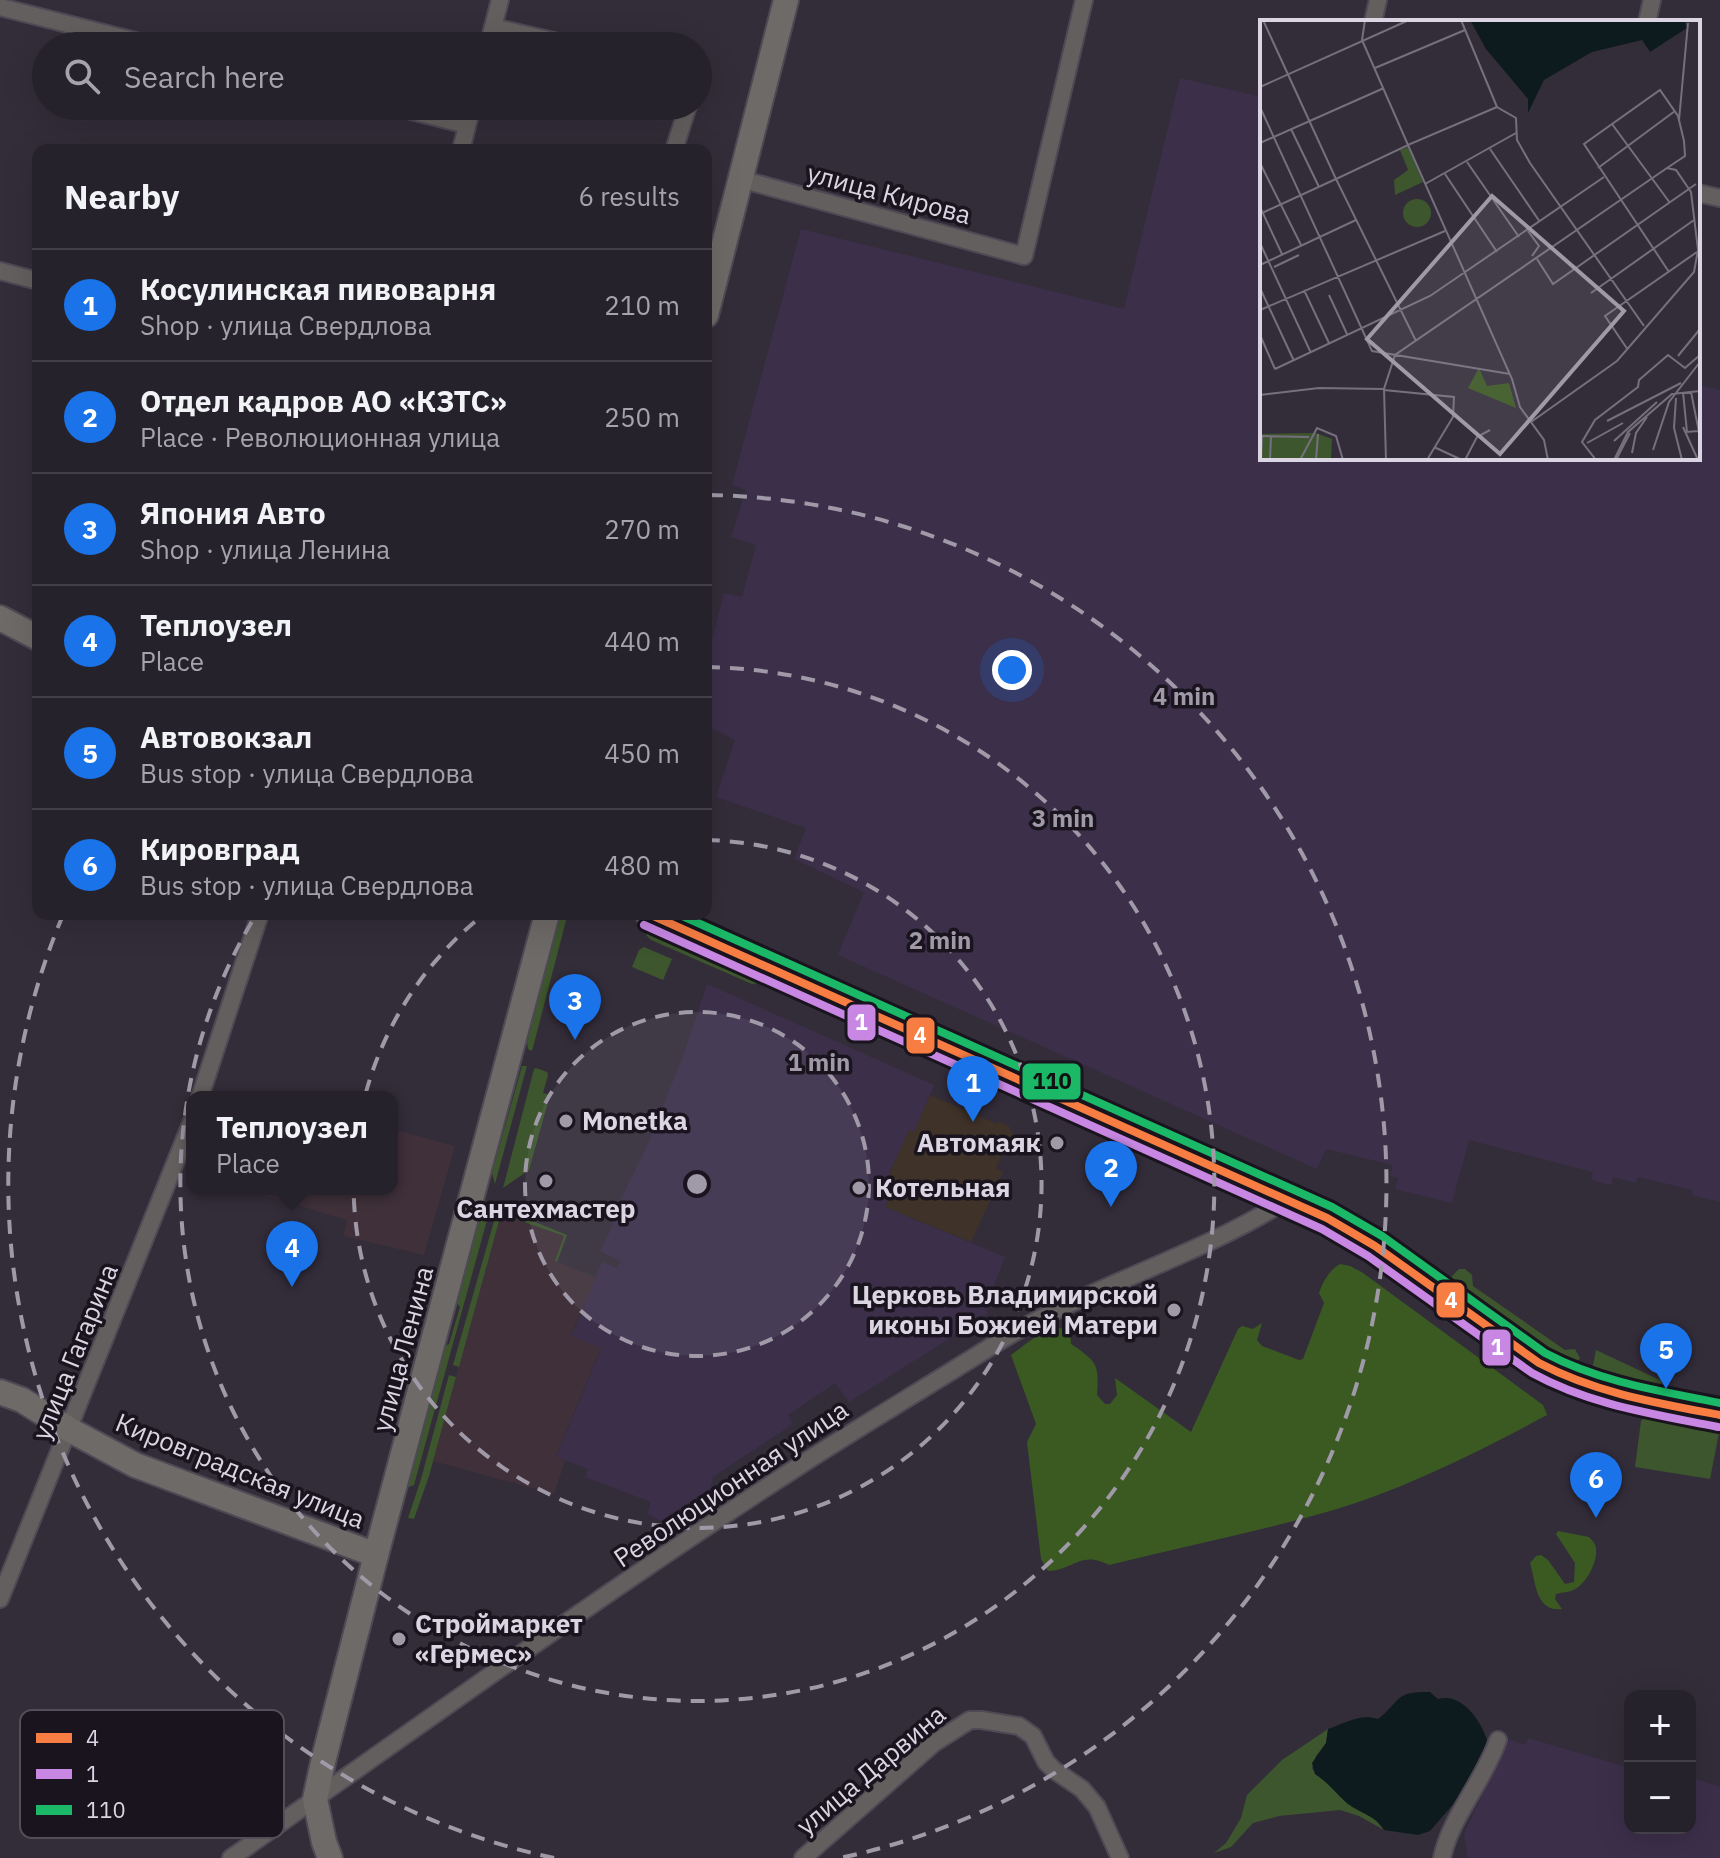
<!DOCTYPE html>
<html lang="en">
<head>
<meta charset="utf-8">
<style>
  :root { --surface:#26222c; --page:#2e2a34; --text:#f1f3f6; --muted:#a4a4a9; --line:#423f48; --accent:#1a73e8 }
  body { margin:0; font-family:"IBM Plex Sans",sans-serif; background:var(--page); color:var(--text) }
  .controls { position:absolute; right:24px; bottom:24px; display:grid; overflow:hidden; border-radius:16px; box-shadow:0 8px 32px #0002 }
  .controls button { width:72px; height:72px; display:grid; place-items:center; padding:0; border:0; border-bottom:2px solid var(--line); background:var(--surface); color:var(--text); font:40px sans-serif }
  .you { position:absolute; left:1012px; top:670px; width:28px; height:28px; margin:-20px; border:6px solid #fff; border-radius:50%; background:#1a73e8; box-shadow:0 0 0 12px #1a73e833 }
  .badge { display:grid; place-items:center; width:52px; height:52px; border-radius:50%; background:var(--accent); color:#fff; font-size:26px; font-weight:700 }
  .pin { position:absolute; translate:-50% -66px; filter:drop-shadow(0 2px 4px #0008) }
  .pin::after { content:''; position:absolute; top:42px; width:28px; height:24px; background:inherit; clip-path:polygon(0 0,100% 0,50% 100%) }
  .popup { position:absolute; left:186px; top:1091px; width:212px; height:104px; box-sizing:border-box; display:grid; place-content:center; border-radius:16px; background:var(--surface); filter:drop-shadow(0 2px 6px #0005); font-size:26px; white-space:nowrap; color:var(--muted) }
  .popup b { font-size:30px; color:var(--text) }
  .popup::after { content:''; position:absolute; left:50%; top:100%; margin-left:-16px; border:16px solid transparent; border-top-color:var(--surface) }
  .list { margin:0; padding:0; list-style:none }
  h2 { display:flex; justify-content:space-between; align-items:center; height:104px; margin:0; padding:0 32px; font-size:34px }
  h2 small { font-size:26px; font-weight:400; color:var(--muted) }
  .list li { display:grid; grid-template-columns:52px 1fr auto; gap:24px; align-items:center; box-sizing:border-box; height:112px; padding:0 32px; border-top:2px solid var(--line) }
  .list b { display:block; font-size:30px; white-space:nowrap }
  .list p { margin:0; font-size:26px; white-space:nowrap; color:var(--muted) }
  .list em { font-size:26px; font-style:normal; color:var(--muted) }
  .icon { flex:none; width:44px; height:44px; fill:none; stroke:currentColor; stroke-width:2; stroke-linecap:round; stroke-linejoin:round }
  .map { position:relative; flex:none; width:1720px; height:1858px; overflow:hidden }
  .search { position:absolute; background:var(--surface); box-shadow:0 8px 32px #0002; left:32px; top:32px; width:680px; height:88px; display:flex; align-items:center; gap:20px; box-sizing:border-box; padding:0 28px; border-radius:44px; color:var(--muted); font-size:30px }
  .panel { position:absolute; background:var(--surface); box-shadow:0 8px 32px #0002; left:32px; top:144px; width:680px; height:776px; border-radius:16px }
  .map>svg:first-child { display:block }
</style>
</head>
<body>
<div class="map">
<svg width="1720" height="1858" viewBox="0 0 1720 1858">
  <rect width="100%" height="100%" fill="#332d3a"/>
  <path fill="#3f3228" d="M 930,1095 L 997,1124 L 998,1121 L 1010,1127 L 1009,1130 L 1013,1132 L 996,1168 L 1003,1172 L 971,1242 L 885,1207 L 889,1198 L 885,1196 L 887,1179 L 909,1130 L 914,1131 Z"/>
  <g fill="#3c2f4a">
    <path d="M 1180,78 L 1262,97 L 1262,458 L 1698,458 L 1698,385 L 1720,390 L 1720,1202 L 1692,1195 L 1693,1190 L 1638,1177 L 1636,1183 L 1613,1177 L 1611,1185 L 1591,1180 L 1593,1172 L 1469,1140 L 1452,1203 L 1395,1189 L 1398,1178 L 1390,1176 L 1393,1165 L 1326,1149 L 1317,1169 L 838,955 L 864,892 L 794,859 L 806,828 L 716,797 L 735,740 L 706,725 L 706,652 L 709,652 L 724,593 L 742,597 L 756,545 L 731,537 L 746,490 L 732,485 L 801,229 L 1124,309 Z"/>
    <path d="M 707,984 L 934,1085 L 914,1132 L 909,1130 L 887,1178 L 892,1181 L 885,1195 L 889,1198 L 885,1207 L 1005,1257 L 985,1309 L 988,1314 L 849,1402 L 835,1383 L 788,1415 L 793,1424 L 713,1477 L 711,1488 L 660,1521 L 647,1514 L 651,1502 L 585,1477 L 588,1469 L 556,1457 L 601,1349 L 571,1337 L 602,1262 L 617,1268 L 621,1261 L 600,1251 L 612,1227 L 612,1217 L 646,1148 L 683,1056 Z"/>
    <path d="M 1528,1738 L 1630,1768 L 1630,1828 L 1690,1828 L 1690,1777 L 1720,1787 L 1720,1858 L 1468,1858 L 1464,1834 L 1508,1739 L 1525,1745 Z"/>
  </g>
  <g fill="#3f303a">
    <path d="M 392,1129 L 455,1146 L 424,1255 L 343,1236 L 347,1220 L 259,1194 L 260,1189 L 392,1189 Z"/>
    <path d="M 501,1214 L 564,1236 L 555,1261 L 596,1277 L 571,1336 L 601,1348 L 556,1456 L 565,1461 L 554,1494 L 433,1461 Z"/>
  </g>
  <g fill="#3d562d">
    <path d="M 560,914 L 567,914 L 567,917 L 532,1051 L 528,1049 L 527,1042 Z"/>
    <path d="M 653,928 L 760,976 L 761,979 L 759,983 L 752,984 L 651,940 L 646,935 L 647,931 Z"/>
    <path d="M 644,947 L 672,959 L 663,980 L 632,967 L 639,950 Z"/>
    <path d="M 522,1066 L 527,1066 L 495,1184 L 492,1173 Z"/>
    <path d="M 536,1068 L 547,1072 L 548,1075 L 543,1093 L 550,1095 L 529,1170 L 503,1188 L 534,1069 Z"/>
    <path d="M 498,1207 L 567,1235 L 557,1262 L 555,1261 L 564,1236 L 501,1214 L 459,1367 L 453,1365 Z"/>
    <path d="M 482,1208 L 486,1208 L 489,1213 L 414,1485 L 409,1487 L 406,1483 L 443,1347 L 449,1344 L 460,1307 L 455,1300 L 477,1214 Z"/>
    <path d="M 1459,1269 L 1465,1269 L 1472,1275 L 1473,1286 L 1565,1350 L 1575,1349 L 1580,1358 L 1575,1365 L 1571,1366 L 1558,1362 L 1451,1286 L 1450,1278 Z"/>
    <path d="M 1596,1350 L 1662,1381 L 1660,1390 L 1596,1375 L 1592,1370 Z"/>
    <path d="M 449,1375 L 456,1377 L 429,1476 L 414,1519 L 408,1518 L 421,1479 Z"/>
    <path d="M 1646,1417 L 1717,1430 L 1719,1433 L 1710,1479 L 1635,1467 L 1641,1421 Z"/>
    <path d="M 1328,1729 L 1326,1743 L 1316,1756 L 1312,1768 L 1315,1774 L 1335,1788 L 1347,1803 L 1375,1819 L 1384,1830 L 1359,1816 L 1340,1810 L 1279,1816 L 1253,1823 L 1231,1847 L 1214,1853 L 1226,1843 L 1241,1818 L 1247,1795 L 1282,1760 Z"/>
  </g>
  <g fill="#3a5a22">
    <path d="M 1340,1264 L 1350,1266 L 1363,1273 L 1543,1405 L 1547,1415 C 1476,1453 1401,1491 1323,1513 C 1252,1533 1180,1547 1109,1565 C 1080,1550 1073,1571 1048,1571 L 1041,1559 L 1027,1442 L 1036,1424 L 1011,1355 C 1027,1344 1051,1320 1070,1331 L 1071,1344 C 1098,1362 1099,1365 1097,1395 L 1105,1404 L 1110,1404 L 1117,1395 L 1115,1378 L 1191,1432 L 1238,1329 L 1242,1326 L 1253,1329 L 1262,1323 L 1257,1340 L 1262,1346 L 1299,1360 L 1303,1359 L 1324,1303 L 1319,1293 C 1323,1282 1329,1270 1340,1264 Z"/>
    <path d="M 1558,1531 L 1589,1537 C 1592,1540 1596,1544 1596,1549 C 1598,1561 1586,1584 1575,1589 C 1569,1593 1562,1592 1556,1594 L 1555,1599 L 1562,1609 C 1535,1612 1536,1582 1530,1563 L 1536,1556 L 1541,1555 L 1548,1560 L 1565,1584 L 1574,1582 L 1575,1563 L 1556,1534 Z"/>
  </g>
  <path fill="#0e1b1e" d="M 1430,1692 L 1438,1699 C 1461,1692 1481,1720 1487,1740 L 1479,1767 L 1469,1786 L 1430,1831 L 1418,1835 L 1384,1830 C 1376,1816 1360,1813 1348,1804 C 1336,1794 1330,1784 1315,1774 L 1312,1763 L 1326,1743 L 1328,1729 C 1345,1723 1361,1713 1378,1719 C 1401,1701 1394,1691 1430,1692 Z"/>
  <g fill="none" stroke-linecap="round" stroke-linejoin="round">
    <defs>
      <g id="minor">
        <path d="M 0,7 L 155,46"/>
        <path d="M 1373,22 L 1378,0"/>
        <path d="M 1647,22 L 1652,0"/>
        <path d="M 493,27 L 575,46"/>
        <path d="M 488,46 L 500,0"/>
        <path d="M 392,106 L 467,125"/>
        <path d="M 461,150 L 472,106"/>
        <path d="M 674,150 L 688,106"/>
        <path d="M 740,179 L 1024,256 L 1084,0"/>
        <path d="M 1698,193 L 1720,198"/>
        <path d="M 0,271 L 38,281"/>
        <path d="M 200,1097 L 260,914"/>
        <path d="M 0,1599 L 192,1121"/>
        <path d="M 231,1858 C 419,1726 606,1591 799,1466 C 864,1424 930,1385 995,1344 C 1088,1286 1195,1258 1287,1200"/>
        <path d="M 803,1858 L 934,1743 L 970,1720 L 981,1720 L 1019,1726 L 1033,1736 L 1046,1762 L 1054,1770 L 1082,1789 L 1097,1807 L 1120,1858"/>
        <path d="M 1442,1858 C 1450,1818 1484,1781 1498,1740"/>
      </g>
      <g id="secondary">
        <path d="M 706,315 L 786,0"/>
        <path d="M 0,618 L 38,638"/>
        <path d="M 0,1392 L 22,1400 L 70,1430 L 135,1465 L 376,1555"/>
        <path d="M 330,1858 L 324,1842 L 315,1799 L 324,1758 L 376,1555 L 547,914"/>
      </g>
      <path id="primary" d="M 649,914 L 1327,1218 L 1375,1246 L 1539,1363 C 1594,1396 1658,1402 1720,1415"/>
    </defs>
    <use href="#minor" stroke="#4e4954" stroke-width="20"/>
    <use href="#secondary" stroke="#4e4954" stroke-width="28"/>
    <use href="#primary" stroke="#4e4954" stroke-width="30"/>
    <use href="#minor" stroke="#635f5e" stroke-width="16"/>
    <use href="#secondary" stroke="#6e6a68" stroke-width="24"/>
    <use href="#primary" stroke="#6d6868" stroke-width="26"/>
    <defs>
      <path id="bus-1" d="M 649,914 L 1327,1218 L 1375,1246 L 1539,1363 C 1596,1393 1657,1403 1720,1415"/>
      <path id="bus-2" d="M 644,925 L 1322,1229 L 1368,1256 L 1532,1373 C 1590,1405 1654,1414 1718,1427"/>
      <path id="bus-3" d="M 678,914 L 1332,1207 L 1382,1236 L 1545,1353 C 1600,1382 1660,1391 1720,1403"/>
    </defs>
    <use href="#bus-1" stroke="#19141e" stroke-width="14"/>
    <use href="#bus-2" stroke="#19141e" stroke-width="14"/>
    <use href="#bus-3" stroke="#19141e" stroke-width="14"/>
    <use href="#bus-1" stroke="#f77d43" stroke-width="8"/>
    <use href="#bus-2" stroke="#c787e3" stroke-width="8"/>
    <use href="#bus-3" stroke="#1ab867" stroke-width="8"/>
  </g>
  <circle cx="697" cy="1184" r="172" fill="#a09aa8" fill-opacity=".12"/>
  <g fill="none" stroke="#a09aa8" stroke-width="4" stroke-dasharray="14 10">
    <circle cx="697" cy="1184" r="172"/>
    <path d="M706 840A344 344 0 1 1 483 915"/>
    <path d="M706 667A517 517 0 1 1 254 918"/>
    <path d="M554 1858A689 689 0 0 1 63 915M709 495A689 689 0 0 1 840 1858"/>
  </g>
  <g fill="#a09aa8" stroke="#19141e" stroke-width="3">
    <circle cx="566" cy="1121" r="8"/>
    <circle cx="1057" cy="1143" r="8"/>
    <circle cx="546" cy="1181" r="8"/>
    <circle cx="859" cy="1188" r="8"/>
    <circle cx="1174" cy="1310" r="8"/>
    <circle cx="399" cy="1639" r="8"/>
  </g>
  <g text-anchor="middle" stroke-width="7" stroke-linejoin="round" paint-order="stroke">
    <g font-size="26" fill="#dbd4e3" stroke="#19141e">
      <text transform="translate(889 194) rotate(15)" y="9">улица Кирова</text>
      <text transform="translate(403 1349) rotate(-75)" y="9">улица Ленина</text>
      <text transform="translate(75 1352) rotate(-68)" y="9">улица Гагарина</text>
      <text transform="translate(240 1471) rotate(22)" y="9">Кировградская улица</text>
      <text transform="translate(731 1484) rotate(-34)" y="9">Революционная улица</text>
      <text transform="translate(871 1770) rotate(-40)" y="9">улица Дарвина</text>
    </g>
    <g font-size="26" font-weight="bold" fill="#dbd4e3" stroke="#19141e" text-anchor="start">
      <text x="582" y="1130">Monetka</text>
      <text x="1041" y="1152" text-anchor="end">Автомаяк</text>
      <text x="875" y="1197">Котельная</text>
      <text x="546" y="1218" text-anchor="middle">Сантехмастер</text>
      <text x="1158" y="1304" text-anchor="end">Церковь Владимирской<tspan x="1158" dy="30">иконы Божией Матери</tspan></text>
      <text x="415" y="1633">Строймаркет<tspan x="415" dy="30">«Гермес»</tspan></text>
    </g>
  </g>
  <g transform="translate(1260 20)">
    <rect width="440" height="440" fill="#332d3a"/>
    <path d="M 148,127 L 163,162 L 135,175 L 134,160 L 148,150 L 140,130 ZM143 193a14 14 0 1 1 28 0a14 14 0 1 1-28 0ZM 56,413 L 72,419 L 71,440 L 0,440 L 0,414 Z" fill="#3d562d"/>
    <path d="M 219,348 L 227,366 L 249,363 L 256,388 L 208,368 Z" fill="#3a5a22"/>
    <path d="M 210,0 L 424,0 L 427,8 L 390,32 L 382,20 L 332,32 L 284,60 L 268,93 L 268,79 L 226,29 Z" fill="#0e1b1e"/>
    <path fill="none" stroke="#76707e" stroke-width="2" d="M 105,0 L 102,20 L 148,125 L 237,87M 201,0 L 237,87 L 256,98 L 257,120 L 270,143 L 384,306M 115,48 L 205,10M 0,67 L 149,0M 0,87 L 112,331 L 250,354M 419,100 L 428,3M 352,104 L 410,183M 31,109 L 59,167M 0,123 L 124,68M 230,129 L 280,202M 207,142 L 259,217M 0,143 L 41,225M 338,148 L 415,91M 407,148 L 425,136 L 424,121 L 418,96 L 400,70 L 324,124 L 409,252M 185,154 L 237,232M 165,164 L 256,113M 0,187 L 22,234M 0,194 L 76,159 L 3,0M 268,211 L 279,226 L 272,236M 0,223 L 51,333M 277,239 L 293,264 L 436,164M 0,245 L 96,200M 14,247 L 39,235M 0,268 L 34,341M 44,270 L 69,323M 331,273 L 434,200M 69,275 L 87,314M 0,290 L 185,211M 0,315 L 15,349M 156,321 L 76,159 L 148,125 L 252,359 L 260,387 L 284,420 L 288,440M 368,330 L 345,296 L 437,232M 418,336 L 440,309M 15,349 L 170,276 L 344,157M 124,370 L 194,377 L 193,397 L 167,440M 423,372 L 427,412 L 438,411M 431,372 L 439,412M 0,375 L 59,368 L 124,369M 416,378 L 414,408 L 422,440M 347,401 L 421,363M 423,407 L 438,440M 354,421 L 397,382M 327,423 L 363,403M 174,427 L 202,440M 393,430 L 409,382 L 440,342M 372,433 L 376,413 L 387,397M 1,439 L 35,440M 1,440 L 2,416 L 49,417M 10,440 L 11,416M 40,440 L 57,408 L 76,416 L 83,440M 56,440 L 58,414M 126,440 L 124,369 L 135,335 L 407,148 L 416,150 L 431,172 L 438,230 L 434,252 L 357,341 L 271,402M 205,440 L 217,417 L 230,410M 336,440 L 322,422 L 335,400 L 378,367 L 379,360 L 408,335 L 425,348 L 440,335M 354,440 L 368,412 L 412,374 L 440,371M 356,440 L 370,413"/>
    <path fill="#a09aa8" fill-opacity="0.15" stroke="#a09aa8" stroke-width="4" d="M 232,176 L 364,291 L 240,434 L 107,319 Z"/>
    <rect width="440" height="440" fill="none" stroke="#dbd4e3" stroke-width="4"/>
  </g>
  <rect x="20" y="1710" width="264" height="128" rx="12" fill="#19141e" stroke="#534e59" stroke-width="2"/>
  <rect x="36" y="1733" width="36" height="10" fill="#f77d43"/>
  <rect x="36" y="1769" width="36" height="10" fill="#c787e3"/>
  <rect x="36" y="1805" width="36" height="10" fill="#1ab867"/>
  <g font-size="22" fill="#dbd4e3">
    <text x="86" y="1746">4</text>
    <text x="86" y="1782">1</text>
    <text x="86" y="1818">110</text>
  </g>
  <circle cx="697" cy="1184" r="12" fill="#a09aa8" stroke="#19141e" stroke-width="4"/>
  <g font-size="24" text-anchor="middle" font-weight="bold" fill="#a09aa8" stroke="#19141e" stroke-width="7" stroke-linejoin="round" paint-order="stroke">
    <text x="1184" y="705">4 min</text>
    <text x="1063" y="827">3 min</text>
    <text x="940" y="949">2 min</text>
    <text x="819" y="1071">1 min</text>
  </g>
  <g stroke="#19141e" stroke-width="3">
    <rect x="846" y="1003" width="31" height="39" rx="8" fill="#c787e3"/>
    <rect x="905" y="1016" width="31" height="39" rx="8" fill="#f77d43"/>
    <rect x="1021" y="1062" width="61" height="39" rx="8" fill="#1ab867"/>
    <rect x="1435" y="1281" width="31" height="38" rx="8" fill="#f77d43"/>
    <rect x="1481" y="1328" width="31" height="39" rx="8" fill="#c787e3"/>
  </g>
  <g font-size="22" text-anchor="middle" font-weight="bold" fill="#fff">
    <text x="861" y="1030">1</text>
    <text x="920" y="1043">4</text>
    <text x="1451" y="1308">4</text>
    <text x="1497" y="1355">1</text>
  </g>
  <g font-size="22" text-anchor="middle" font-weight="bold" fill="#111">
    <text x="1052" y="1089">110</text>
  </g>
</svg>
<div class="controls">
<button>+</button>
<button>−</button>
</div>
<div class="you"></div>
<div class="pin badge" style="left:973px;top:1122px">1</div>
<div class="pin badge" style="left:1111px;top:1207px">2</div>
<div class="pin badge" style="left:575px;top:1040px">3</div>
<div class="pin badge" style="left:292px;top:1287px">4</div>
<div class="popup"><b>Теплоузел</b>Place</div>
<div class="pin badge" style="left:1666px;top:1389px">5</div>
<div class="pin badge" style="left:1596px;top:1518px">6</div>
<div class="search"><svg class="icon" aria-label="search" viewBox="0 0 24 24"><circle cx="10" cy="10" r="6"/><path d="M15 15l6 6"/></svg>Search here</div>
<section class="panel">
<h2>Nearby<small>6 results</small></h2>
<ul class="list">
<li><span class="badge">1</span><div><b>Косулинская пивоварня</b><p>Shop · улица Свердлова</p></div><em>210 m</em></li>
<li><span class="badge">2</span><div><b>Отдел кадров АО «КЗТС»</b><p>Place · Революционная улица</p></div><em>250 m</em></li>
<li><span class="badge">3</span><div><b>Япония Авто</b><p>Shop · улица Ленина</p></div><em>270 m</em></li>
<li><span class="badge">4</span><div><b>Теплоузел</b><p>Place</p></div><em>440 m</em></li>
<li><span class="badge">5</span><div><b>Автовокзал</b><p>Bus stop · улица Свердлова</p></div><em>450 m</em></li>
<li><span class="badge">6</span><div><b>Кировград</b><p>Bus stop · улица Свердлова</p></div><em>480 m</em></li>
</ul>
</section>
</div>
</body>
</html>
